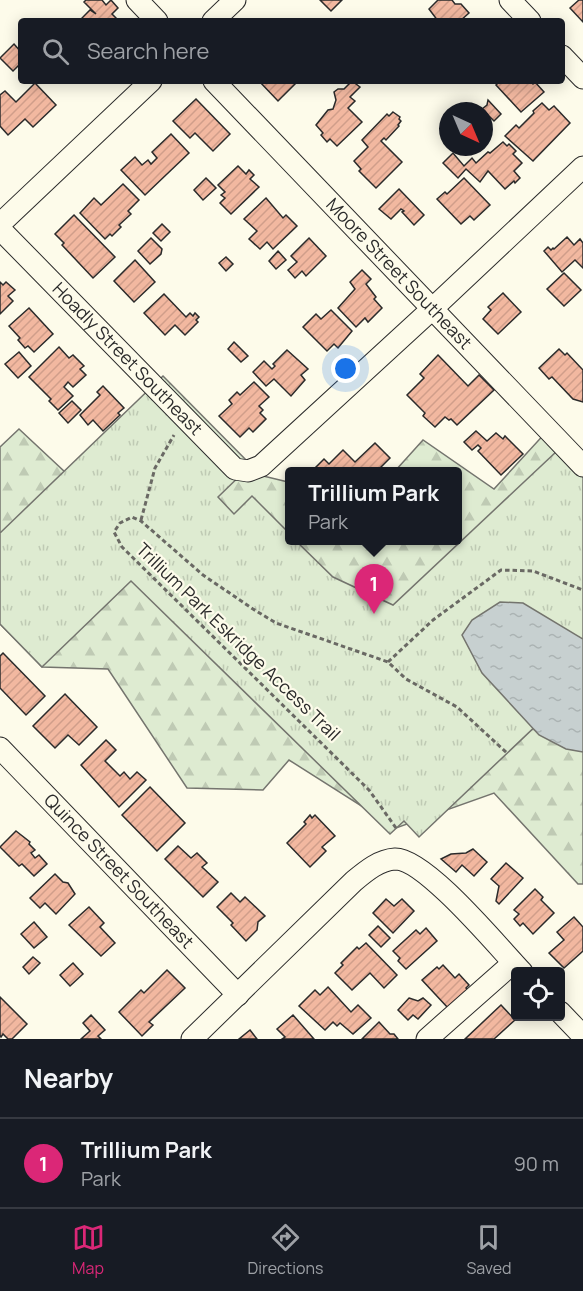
<!DOCTYPE html>
<html lang="en">
<head>
<meta charset="utf-8">
<style>
  :root { --surface:#171b24; --page:#242831; --text:#f1f3f6; --muted:#9ea1a6; --line:#363941; --accent:#db2777 }
  body { margin:0; font-family:Manrope,sans-serif; background:var(--page); color:var(--text) }
  .controls { position:absolute; right:18px; bottom:18px; display:grid; overflow:hidden; border-radius:6px; box-shadow:0 3px 15px #0003 }
  .controls button { width:54px; height:54px; display:grid; place-items:center; padding:0; border:0; border-bottom:2px solid var(--line); background:var(--surface); color:var(--text); font:30px sans-serif }
  .compass { position:absolute; left:439px; top:102px; width:54px; height:54px; border-radius:50%; background:var(--surface); box-shadow:0 3px 15px #0003; rotate:136deg }
  .you { position:absolute; left:346px; top:369px; width:21px; height:21px; margin:-15px; border:4px solid #fff; border-radius:50%; background:#1a73e8; box-shadow:0 0 0 9px #1a73e833 }
  .badge { display:grid; place-items:center; width:39px; height:39px; border-radius:50%; background:var(--accent); color:#fff; font-size:20px; font-weight:700 }
  .pin { position:absolute; translate:-50% -50px; filter:drop-shadow(0 2px 3px #0008) }
  .pin::after { content:''; position:absolute; top:32px; width:21px; height:18px; background:inherit; clip-path:polygon(0 0,100% 0,50% 100%) }
  .popup { position:absolute; left:285px; top:467px; width:177px; height:78px; box-sizing:border-box; display:grid; place-content:center; border-radius:6px; background:var(--surface); filter:drop-shadow(0 2px 4px #0005); font-size:20px; white-space:nowrap; color:var(--muted) }
  .popup b { font-size:22px; color:var(--text) }
  .popup::after { content:''; position:absolute; left:50%; top:100%; margin-left:-12px; border:12px solid transparent; border-top-color:var(--surface) }
  .list { margin:0; padding:0; list-style:none }
  h2 { display:flex; justify-content:space-between; align-items:center; height:78px; margin:0; padding:0 24px; font-size:26px }
  h2 small { font-size:20px; font-weight:400; color:var(--muted) }
  .list li { display:grid; grid-template-columns:39px 1fr auto; gap:18px; align-items:center; box-sizing:border-box; height:90px; padding:0 24px; border-top:2px solid var(--line) }
  .list b { display:block; font-size:22px; white-space:nowrap }
  .list p { margin:0; font-size:20px; white-space:nowrap; color:var(--muted) }
  .list em { font-size:20px; font-style:normal; color:var(--muted) }
  .icon { flex:none; width:33px; height:33px; fill:none; stroke:currentColor; stroke-width:2; stroke-linecap:round; stroke-linejoin:round }
  .map { position:relative; flex:none; width:583px; height:1039px; overflow:hidden }
  .search { position:absolute; background:var(--surface); box-shadow:0 3px 15px #0003; left:18px; right:18px; top:18px; height:66px; display:flex; align-items:center; gap:15px; box-sizing:border-box; padding:0 21px; border-radius:6px; color:var(--muted); font-size:22px }
  .sheet { height:168px; background:var(--surface) }
  nav { display:flex; justify-content:space-around; align-items:center; box-sizing:border-box; height:84px; border-top:2px solid var(--line); background:var(--surface); font-size:16px; color:var(--muted) }
  nav a { display:grid; justify-items:center; gap:3px }
  nav .on { color:var(--accent) }
  .map>svg:first-child { display:block }
</style>
</head>
<body>
<div class="map">
<svg width="583" height="1039" viewBox="0 0 583 1039">
  <defs>
    <pattern id="forest-firs" width="22" height="20" patternUnits="userSpaceOnUse" patternTransform="scale(1.5)"><rect width="22" height="20" fill="#deebd1"/><path d="M5 1l3.5 6h-7zM16 11l3.5 6h-7z" fill="#bfcab4"/></pattern>
    <pattern id="park-tufts" width="24" height="20" patternUnits="userSpaceOnUse" patternTransform="scale(1.5)"><rect width="24" height="20" fill="#deebd1"/><path d="M3 7l-1-3M5 7V3M7 7l1-3M15 17l-1-3M17 17v-4M19 17l1-3" fill="none" stroke="#bfcab4"/></pattern>
    <pattern id="water-ripples" width="26" height="14" patternUnits="userSpaceOnUse" patternTransform="scale(1.5)"><rect width="26" height="14" fill="#c7d0d0"/><path d="M2 4q2-2 4 0t4 0M15 11q2-2 4 0t4 0" fill="none" stroke="#abb3b3"/></pattern>
    <pattern id="building-hatch" width="6" height="6" patternUnits="userSpaceOnUse" patternTransform="scale(1.5)"><rect width="6" height="6" fill="#f2b8a0"/><path d="M-1 1l2-2M0 6l6-6M5 7l2-2" fill="none" stroke="#d09e8a"/></pattern>
  </defs>
  <rect width="100%" height="100%" fill="#fdfbea"/>
  <path fill="url(#forest-firs)" stroke="#74746e" stroke-width="1.5" d="M 19,429 L 65,472 L 235,469 L 288,482 L 290,483 L 290,540 L 458,540 L 458,472 L 395,471 L 423,440 L 494,489 L 548,430 L 583,466 L 583,884 L 578,884 L 494,793 L 396,828 L 289,760 L 263,790 L 187,788 L 108,669 L 42,667 L 0,624 L 0,447 Z"/>
  <path fill="url(#park-tufts)" stroke="#74746e" stroke-width="1.5" d="M 163,376 L 251,465 L 218,497 L 234,514 L 252,496 L 290,534 L 290,540 L 296,541 L 333,577 L 393,605 L 557,451 L 583,475 L 583,681 L 419,837 L 404,821 L 390,834 L 131,581 L 42,667 L 0,624 L 0,533 Z"/>
  <path fill="url(#water-ripples)" stroke="#74746e" stroke-width="1.5" d="M 500,602 L 523,603 L 583,639 L 583,752 L 566,749 L 539,735 L 482,673 L 462,635 L 472,620 Z"/>
  <g fill="url(#building-hatch)" stroke="#2b2b2b" stroke-width="1.5">
    <path d="M 86,0 L 102,0 L 106,5 L 111,0 L 118,8 L 112,14 L 119,21 L 84,21 L 82,18 L 90,10 L 96,14 L 84,2 Z"/>
    <path d="M 320,0 L 342,0 L 331,11 Z"/>
    <path d="M 438,0 L 452,0 L 455,4 L 461,4 L 469,13 L 460,21 L 438,21 L 429,9 Z"/>
    <path d="M 579,0 L 583,0 L 583,22 L 570,8 Z"/>
    <path d="M 14,44 L 21,52 L 21,63 L 13,71 L 0,58 Z"/>
    <path d="M 259,81 L 298,81 L 278,101 Z"/>
    <path d="M 352,81 L 360,87 L 350,97 L 355,101 L 348,108 L 362,122 L 337,146 L 330,139 L 327,142 L 321,135 L 323,133 L 316,125 L 328,110 L 333,109 L 336,100 L 334,92 L 338,89 L 344,89 Z"/>
    <path d="M 500,81 L 530,81 L 533,84 L 535,82 L 544,92 L 521,112 L 496,85 Z"/>
    <path d="M 35,83 L 56,105 L 33,127 L 25,119 L 8,135 L 0,126 L 0,95 L 5,91 L 16,102 Z"/>
    <path d="M 196,99 L 230,134 L 213,151 L 195,133 L 190,138 L 173,121 Z"/>
    <path d="M 488,100 L 501,114 L 494,121 L 482,109 L 487,105 Z"/>
    <path d="M 542,103 L 549,110 L 554,106 L 570,123 L 533,161 L 505,136 L 516,125 L 519,128 L 534,113 L 533,111 Z"/>
    <path d="M 393,112 L 400,117 L 399,119 L 401,121 L 398,125 L 399,126 L 386,140 L 384,138 L 381,141 L 402,162 L 376,188 L 359,171 L 361,169 L 354,161 L 368,147 L 362,140 L 387,114 L 389,116 Z"/>
    <path d="M 171,134 L 189,153 L 145,195 L 121,170 L 135,157 L 142,165 L 148,160 L 151,164 L 157,158 L 152,152 Z"/>
    <path d="M 503,142 L 507,146 L 509,144 L 516,151 L 513,154 L 522,163 L 514,171 L 520,178 L 515,183 L 514,181 L 505,189 L 488,171 L 480,182 L 466,169 L 458,178 L 443,163 L 453,153 L 464,166 L 472,158 L 476,163 L 488,152 L 490,153 Z"/>
    <path d="M 238,166 L 246,174 L 249,170 L 254,175 L 250,179 L 259,187 L 231,214 L 220,203 L 225,198 L 221,195 L 225,192 L 218,185 Z"/>
    <path d="M 206,178 L 216,188 L 203,200 L 194,190 Z"/>
    <path d="M 464,178 L 490,205 L 474,220 L 470,216 L 461,224 L 437,199 L 445,192 L 447,194 Z"/>
    <path d="M 123,184 L 139,200 L 128,211 L 131,214 L 119,225 L 121,227 L 112,236 L 110,234 L 105,239 L 80,213 L 94,198 L 101,205 Z"/>
    <path d="M 399,189 L 424,215 L 414,225 L 402,212 L 404,211 L 401,209 L 391,219 L 379,209 Z"/>
    <path d="M 266,198 L 283,218 L 286,215 L 297,226 L 273,249 L 267,242 L 260,249 L 249,239 L 257,231 L 244,219 Z"/>
    <path d="M 74,215 L 115,257 L 93,278 L 62,245 L 64,243 L 55,234 Z"/>
    <path d="M 162,224 L 170,232 L 161,241 L 153,233 Z"/>
    <path d="M 567,237 L 574,245 L 580,239 L 583,243 L 583,268 L 575,260 L 562,272 L 544,251 L 548,247 L 551,250 L 553,248 L 554,249 Z"/>
    <path d="M 151,238 L 162,249 L 161,254 L 150,264 L 138,251 Z"/>
    <path d="M 309,238 L 326,256 L 306,276 L 302,271 L 295,278 L 288,270 L 297,262 L 291,256 Z"/>
    <path d="M 278,251 L 286,260 L 276,269 L 269,261 Z"/>
    <path d="M 226,257 L 233,264 L 226,271 L 219,263 Z"/>
    <path d="M 135,260 L 155,282 L 134,302 L 114,281 Z"/>
    <path d="M 362,270 L 371,279 L 366,284 L 376,297 L 374,299 L 382,308 L 368,322 L 365,318 L 356,327 L 338,308 L 355,289 L 350,282 Z"/>
    <path d="M 564,273 L 581,290 L 564,306 L 547,289 Z"/>
    <path d="M 0,282 L 3,285 L 6,282 L 15,290 L 8,296 L 13,301 L 0,314 Z"/>
    <path d="M 503,293 L 521,312 L 498,334 L 483,319 L 491,310 L 488,307 Z"/>
    <path d="M 164,294 L 186,317 L 190,313 L 193,316 L 195,313 L 199,317 L 196,320 L 198,322 L 185,335 L 175,325 L 165,335 L 144,313 Z"/>
    <path d="M 29,308 L 53,334 L 34,352 L 28,346 L 25,348 L 18,340 L 20,338 L 9,326 Z"/>
    <path d="M 331,310 L 352,331 L 338,348 L 334,344 L 327,351 L 303,327 L 316,314 L 321,319 Z"/>
    <path d="M 234,342 L 248,356 L 241,362 L 228,349 Z"/>
    <path d="M 59,347 L 69,358 L 73,355 L 84,366 L 80,369 L 86,375 L 73,387 L 68,382 L 64,387 L 73,396 L 58,410 L 49,401 L 51,399 L 29,377 Z"/>
    <path d="M 559,349 L 565,355 L 567,353 L 583,370 L 583,402 L 573,399 L 552,377 L 549,379 L 539,368 Z"/>
    <path d="M 287,350 L 308,369 L 301,375 L 305,380 L 291,396 L 274,379 L 266,386 L 253,372 L 264,361 L 272,369 L 275,366 L 273,364 Z"/>
    <path d="M 19,352 L 31,366 L 18,378 L 5,364 Z"/>
    <path d="M 438,355 L 468,386 L 479,375 L 494,390 L 457,425 L 451,419 L 449,420 L 445,417 L 435,427 L 423,416 L 425,413 L 407,395 L 424,378 L 420,374 Z"/>
    <path d="M 254,382 L 269,397 L 259,406 L 263,410 L 260,413 L 266,419 L 253,432 L 249,428 L 240,437 L 219,416 L 232,404 L 229,400 L 237,392 L 240,395 Z"/>
    <path d="M 103,386 L 124,408 L 118,413 L 120,415 L 103,431 L 93,420 L 88,425 L 80,415 L 100,395 L 97,392 Z"/>
    <path d="M 72,401 L 81,410 L 68,423 L 59,413 Z"/>
    <path d="M 476,431 L 487,441 L 496,433 L 503,439 L 505,436 L 523,454 L 501,475 L 478,451 L 481,448 L 478,445 L 472,450 L 464,442 Z"/>
    <path d="M 375,443 L 390,458 L 376,472 L 311,472 L 324,459 L 329,464 L 343,450 L 355,462 Z"/>
    <path d="M 3,653 L 45,696 L 26,715 L 0,688 L 0,656 Z"/>
    <path d="M 65,694 L 97,727 L 79,745 L 68,735 L 55,748 L 33,726 Z"/>
    <path d="M 106,740 L 116,750 L 105,761 L 120,776 L 124,772 L 130,779 L 137,772 L 146,780 L 119,807 L 81,765 Z"/>
    <path d="M 150,787 L 185,823 L 157,851 L 122,815 Z"/>
    <path d="M 310,815 L 312,818 L 315,815 L 335,836 L 322,847 L 326,851 L 310,867 L 287,843 L 306,824 L 304,822 Z"/>
    <path d="M 16,831 L 30,842 L 29,844 L 35,850 L 31,853 L 35,858 L 39,855 L 47,864 L 34,876 L 22,864 L 19,866 L 0,847 Z"/>
    <path d="M 178,846 L 191,858 L 197,853 L 207,863 L 202,867 L 218,882 L 203,897 L 165,859 Z"/>
    <path d="M 473,849 L 487,862 L 474,876 L 462,865 L 456,872 L 441,859 L 451,854 L 466,853 Z"/>
    <path d="M 506,863 L 523,878 L 499,904 L 496,901 L 499,886 L 491,879 Z"/>
    <path d="M 55,874 L 63,882 L 68,883 L 75,894 L 56,914 L 45,903 L 40,908 L 30,898 Z"/>
    <path d="M 535,889 L 543,897 L 541,900 L 554,913 L 533,934 L 523,923 L 520,926 L 514,919 L 519,914 L 514,910 Z"/>
    <path d="M 231,893 L 240,902 L 245,897 L 265,916 L 258,922 L 257,930 L 246,941 L 231,925 L 233,923 L 217,907 Z"/>
    <path d="M 386,899 L 394,906 L 402,899 L 414,911 L 393,933 L 373,913 Z"/>
    <path d="M 89,907 L 104,923 L 100,927 L 115,943 L 101,956 L 69,925 Z"/>
    <path d="M 574,917 L 583,927 L 583,951 L 564,968 L 549,953 L 564,940 L 557,932 Z"/>
    <path d="M 34,922 L 47,937 L 34,948 L 21,934 Z"/>
    <path d="M 378,926 L 390,938 L 381,947 L 369,935 Z"/>
    <path d="M 426,928 L 437,941 L 406,969 L 398,961 L 400,958 L 393,951 L 416,930 L 420,934 Z"/>
    <path d="M 366,943 L 397,975 L 384,988 L 370,973 L 352,990 L 335,973 L 343,965 L 341,963 L 357,947 L 359,949 Z"/>
    <path d="M 33,957 L 40,963 L 29,974 L 23,967 Z"/>
    <path d="M 73,963 L 83,974 L 70,986 L 60,975 Z"/>
    <path d="M 443,965 L 455,978 L 459,974 L 469,985 L 466,988 L 468,990 L 448,1008 L 422,980 L 437,967 L 439,969 Z"/>
    <path d="M 167,970 L 185,988 L 149,1022 L 153,1025 L 142,1036 L 119,1012 L 141,990 L 144,993 Z"/>
    <path d="M 328,987 L 351,1012 L 358,1005 L 371,1018 L 353,1034 L 340,1023 L 337,1026 L 333,1022 L 325,1030 L 299,1006 L 315,990 L 320,995 Z"/>
    <path d="M 0,997 L 27,1024 L 12,1039 L 8,1039 L 3,1034 L 1,1037 L 0,1035 Z"/>
    <path d="M 409,998 L 418,1001 L 423,998 L 431,1005 L 418,1019 L 413,1015 L 408,1020 L 398,1010 Z"/>
    <path d="M 501,1005 L 515,1020 L 494,1039 L 465,1039 Z"/>
    <path d="M 91,1015 L 105,1030 L 98,1036 L 101,1039 L 81,1039 L 90,1031 L 83,1023 Z"/>
    <path d="M 293,1015 L 314,1039 L 282,1039 L 285,1037 L 277,1029 Z"/>
    <path d="M 379,1022 L 390,1034 L 394,1034 L 398,1039 L 362,1039 Z"/>
    <path d="M 250,1030 L 257,1039 L 239,1039 Z"/>
  </g>
  <g fill="none" stroke-linecap="round" stroke-linejoin="round">
    <defs>
      <g id="minor">
        <path d="M 137,0 L 157,21"/>
        <path d="M 510,0 L 530,21"/>
        <path d="M 213,21 L 235,0"/>
        <path d="M 562,56 L 583,78"/>
        <path id="s1" d="M 214,81 L 583,466"/>
        <path d="M 0,224 L 151,81"/>
        <path id="s2" d="M 0,229 L 235,469 L 248,471 L 261,466 L 431,310 L 583,167"/>
        <path id="s3" d="M 0,748 L 238,995"/>
        <path d="M 560,1012 L 583,1036"/>
        <path d="M 192,1039 L 354,881 C 366,871 379,860 395,859 C 425,858 499,948 522,972"/>
        <path d="M 427,1039 L 513,963"/>
      </g>
    </defs>
    <use href="#minor" stroke="#2b2b2b" stroke-width="23"/>
    <g stroke="#6a6964" stroke-width="3" stroke-dasharray="4.5 3" stroke-linecap="butt">
      <path d="M 141,520 L 155,468 L 174,435"/>
      <path d="M 388,662 L 433,620 L 501,570 L 533,571 L 583,590"/>
      <path d="M 396,828 L 369,790 L 122,547 L 114,532 L 120,523 L 132,517 L 141,521 L 203,575 L 253,609 L 276,623 L 388,662 L 406,679 L 457,707 L 507,753"/>
    </g>
    <use href="#minor" stroke="#fdfbea" stroke-width="21"/>
  </g>
  <g text-anchor="middle" stroke-width="4.5" stroke-linejoin="round" paint-order="stroke">
    <g font-size="18" fill="#2b2b2b" stroke="#fdfbea">
      <text dy="6" stroke="none"><textPath href="#s1" startOffset="267">Moore Street Southeast</textPath></text>
      <text dy="6" stroke="none"><textPath href="#s2" startOffset="182">Hoadly Street Southeast</textPath></text>
      <text transform="translate(238 642) rotate(44)" y="6">Trillium Park Eskridge Access Trail</text>
      <text dy="6" stroke="none"><textPath href="#s3" startOffset="171">Quince Street Southeast</textPath></text>
    </g>
  </g>
</svg>
<div class="controls">
<button><svg class="icon" aria-label="locate" viewBox="0 0 24 24"><circle cx="12" cy="12" r="6"/><path d="M12 2v4M12 18v4M2 12h4M18 12h4"/></svg></button>
</div>
<svg class="compass" viewBox="-18 -18 36 36"><path d="M0-13l5 13h-10z" fill="#e53935"/><path d="M0 13l5-13h-10z" fill="#9ea1a6"/></svg>
<div class="you"></div>
<div class="pin badge" style="left:374px;top:614px">1</div>
<div class="popup"><b>Trillium Park</b>Park</div>
<div class="search"><svg class="icon" aria-label="search" viewBox="0 0 24 24"><circle cx="10" cy="10" r="6"/><path d="M15 15l6 6"/></svg>Search here</div>
</div>
<section class="sheet">
<h2>Nearby<small></small></h2>
<ul class="list">
<li><span class="badge">1</span><div><b>Trillium Park</b><p>Park</p></div><em>90 m</em></li>
</ul>
</section>
<nav>
<a class="on"><svg class="icon" aria-label="map" viewBox="0 0 24 24"><path d="M3 6l6-2 6 2 6-2v14l-6 2-6-2-6 2zM9 4v14M15 6v14"/></svg>Map</a>
<a><svg class="icon" aria-label="directions" viewBox="0 0 24 24"><path d="M12 3l9 9-9 9-9-9zM9 14v-3h6M13 9l2 2-2 2"/></svg>Directions</a>
<a><svg class="icon" aria-label="saved" viewBox="0 0 24 24"><path d="M7 4h10v16l-5-4-5 4z"/></svg>Saved</a>
</nav>
</body>
</html>
